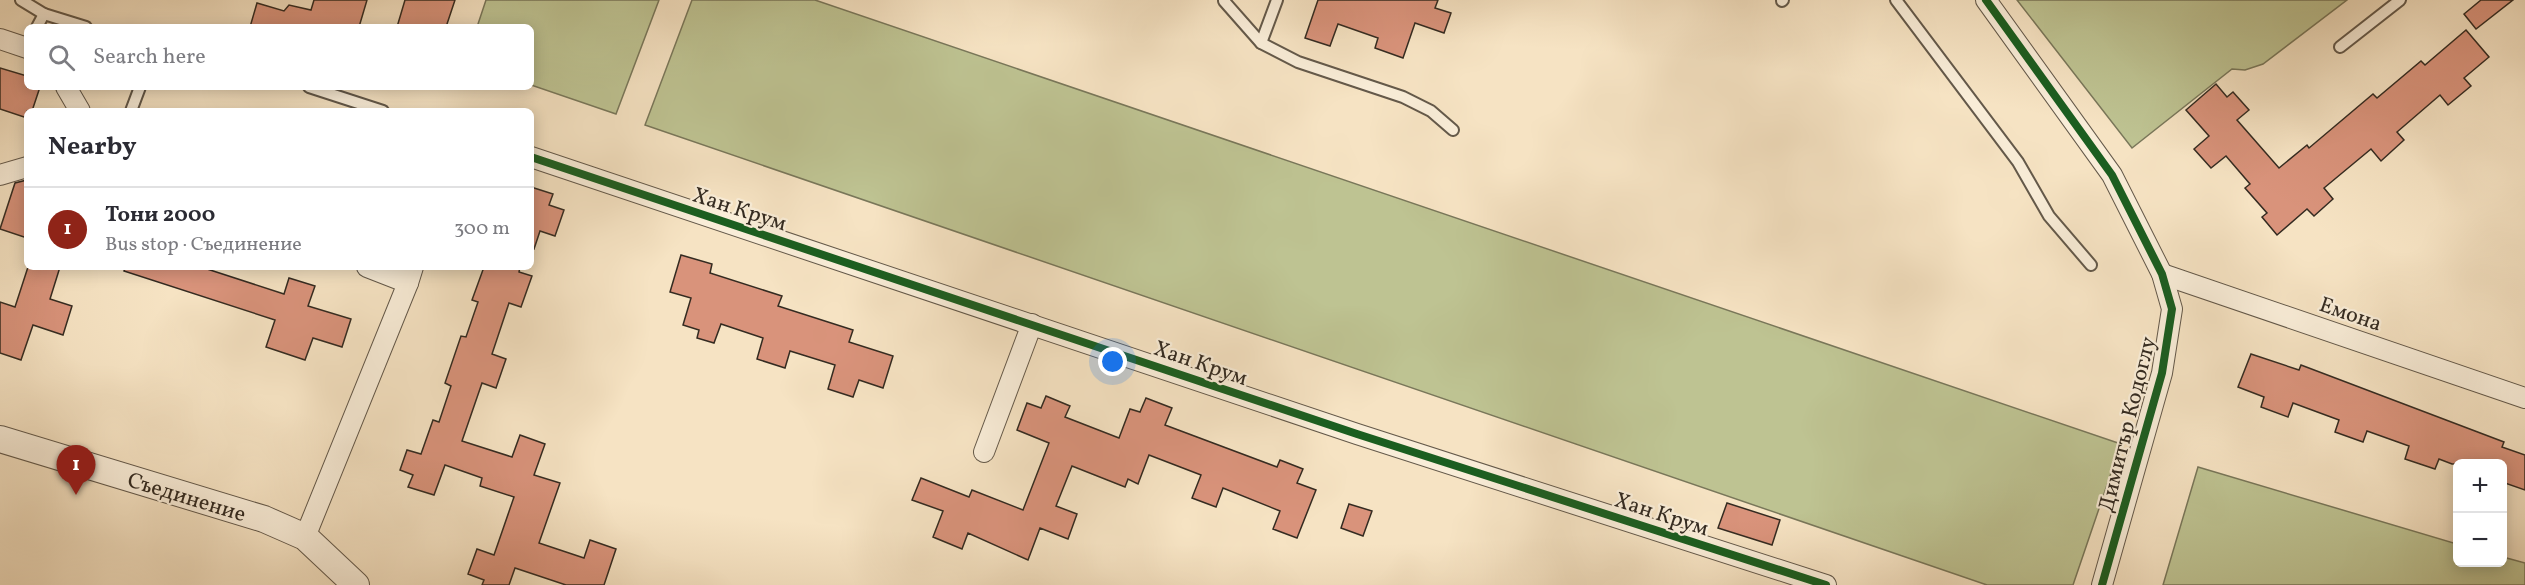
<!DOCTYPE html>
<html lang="en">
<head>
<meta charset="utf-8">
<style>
  :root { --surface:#fff; --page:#f2f2f3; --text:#2b2b33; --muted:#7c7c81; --line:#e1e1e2; --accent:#8f2418 }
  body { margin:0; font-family:Vollkorn,serif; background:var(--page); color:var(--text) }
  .controls { position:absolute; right:18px; bottom:18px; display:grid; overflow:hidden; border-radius:9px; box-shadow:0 3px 15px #0003 }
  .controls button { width:54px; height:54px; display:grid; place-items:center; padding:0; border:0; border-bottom:2px solid var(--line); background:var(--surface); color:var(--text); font:30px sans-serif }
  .you { position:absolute; left:1113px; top:362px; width:21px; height:21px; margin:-15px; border:4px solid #fff; border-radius:50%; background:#1a73e8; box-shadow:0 0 0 9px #1a73e833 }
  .badge { display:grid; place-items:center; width:39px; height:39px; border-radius:50%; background:var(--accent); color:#fff; font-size:20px; font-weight:700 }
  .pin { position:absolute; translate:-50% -50px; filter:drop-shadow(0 2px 3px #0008) }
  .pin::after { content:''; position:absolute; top:32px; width:21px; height:18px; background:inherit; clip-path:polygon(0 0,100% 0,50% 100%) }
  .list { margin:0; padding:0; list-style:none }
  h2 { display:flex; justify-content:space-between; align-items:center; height:78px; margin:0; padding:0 24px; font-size:26px }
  h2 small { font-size:20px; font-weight:400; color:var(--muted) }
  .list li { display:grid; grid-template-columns:39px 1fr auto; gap:18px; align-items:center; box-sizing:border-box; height:84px; padding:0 24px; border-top:2px solid var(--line) }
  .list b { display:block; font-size:22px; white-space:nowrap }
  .list p { margin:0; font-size:20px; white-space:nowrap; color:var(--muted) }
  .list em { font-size:20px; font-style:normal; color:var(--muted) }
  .icon { flex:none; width:33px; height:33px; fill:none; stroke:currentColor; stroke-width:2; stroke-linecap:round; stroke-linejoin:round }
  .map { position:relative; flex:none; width:2525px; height:585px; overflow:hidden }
  .search { position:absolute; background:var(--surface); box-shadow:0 3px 15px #0003; left:24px; top:24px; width:510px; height:66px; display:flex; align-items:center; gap:15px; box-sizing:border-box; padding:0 21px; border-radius:9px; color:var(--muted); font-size:22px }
  .panel { position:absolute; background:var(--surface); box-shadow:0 3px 15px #0003; left:24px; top:108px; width:510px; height:162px; border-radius:9px }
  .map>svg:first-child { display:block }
</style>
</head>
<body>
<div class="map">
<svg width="2525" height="585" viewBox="0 0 2525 585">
  <rect width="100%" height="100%" fill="#f6e3c3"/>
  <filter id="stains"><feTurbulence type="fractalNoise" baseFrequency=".00333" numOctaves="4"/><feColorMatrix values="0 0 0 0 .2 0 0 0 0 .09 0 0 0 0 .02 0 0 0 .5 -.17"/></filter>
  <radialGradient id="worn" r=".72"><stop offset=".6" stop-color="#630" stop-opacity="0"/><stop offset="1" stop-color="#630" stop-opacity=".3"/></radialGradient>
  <g fill="#bec392" stroke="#79775a" stroke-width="1.5">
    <path d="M 486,0 L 659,0 L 616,114 L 531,85 L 531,27 L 477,27 Z"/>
    <path d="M 692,0 L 815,0 L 2121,444 L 2073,585 L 1987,585 L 645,125 Z"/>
    <path d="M 2017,0 L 2347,0 L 2263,64 L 2245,70 L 2232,69 L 2132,148 Z"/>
    <path d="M 2198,467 L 2457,544 L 2458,562 L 2502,562 L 2503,557 L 2525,563 L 2525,585 L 2163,585 Z"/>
  </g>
  <g fill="#d9937b" stroke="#342b21" stroke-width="1.5">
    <path d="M 314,0 L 367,0 L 359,27 L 250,27 L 257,3 L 284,11 L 289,5 L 311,10 Z"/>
    <path d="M 405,0 L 455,0 L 446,27 L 397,27 Z"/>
    <path d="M 1318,0 L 1438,0 L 1435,8 L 1451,13 L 1444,33 L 1415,23 L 1403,58 L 1375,48 L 1378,38 L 1338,24 L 1330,46 L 1305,38 Z"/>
    <path d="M 2481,0 L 2513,0 L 2476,29 L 2464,14 Z"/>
    <path d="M 2466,30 L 2489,57 L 2464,78 L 2471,86 L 2448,105 L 2440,95 L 2397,132 L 2404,140 L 2381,161 L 2371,149 L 2324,188 L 2333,199 L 2314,216 L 2307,209 L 2277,235 L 2262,217 L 2267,213 L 2245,188 L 2250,184 L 2226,156 L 2211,168 L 2194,149 L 2209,136 L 2186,110 L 2216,84 L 2227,97 L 2233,92 L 2249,110 L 2237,120 L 2279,168 L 2307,145 L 2309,148 L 2373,94 L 2377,98 L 2421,61 L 2425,65 Z"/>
    <path d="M 0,68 L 27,76 L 27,87 L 40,87 L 32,111 L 27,111 L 27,118 L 0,109 Z"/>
    <path d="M 27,180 L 27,238 L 0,229 L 15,183 Z"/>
    <path d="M 531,187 L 553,194 L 549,205 L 564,210 L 555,236 L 540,231 L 534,249 L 531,248 Z"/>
    <path d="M 681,255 L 712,264 L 710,273 L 782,296 L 778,306 L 853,330 L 849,342 L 893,356 L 883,388 L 859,380 L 853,397 L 828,389 L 835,365 L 790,351 L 785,368 L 757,359 L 763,338 L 721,324 L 714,343 L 697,338 L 699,330 L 683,325 L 691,298 L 670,292 Z"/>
    <path d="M 28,267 L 60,267 L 50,299 L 72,306 L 63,335 L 33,325 L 21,360 L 0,353 L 0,302 L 15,307 Z"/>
    <path d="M 125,267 L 201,267 L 284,294 L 289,278 L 315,286 L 308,306 L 351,319 L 342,347 L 313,338 L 305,360 L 266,347 L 275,320 L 124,271 Z"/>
    <path d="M 484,267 L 520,267 L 519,272 L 532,276 L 521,307 L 509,303 L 492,354 L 506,359 L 496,388 L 482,383 L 462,441 L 512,457 L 520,435 L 545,444 L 534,475 L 560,483 L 539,543 L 584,558 L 590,540 L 616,549 L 604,585 L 566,585 L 515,568 L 509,585 L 482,585 L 484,580 L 468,574 L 477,549 L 494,555 L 514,497 L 480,486 L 482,478 L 445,465 L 434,495 L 408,487 L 413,475 L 400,470 L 407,450 L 421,454 L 433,420 L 439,422 L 451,386 L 445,383 L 461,336 L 466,337 L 478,302 L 472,300 Z"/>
    <path d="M 2251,354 L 2299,370 L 2301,365 L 2504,442 L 2502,447 L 2525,455 L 2525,490 L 2502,482 L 2502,464 L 2452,464 L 2439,459 L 2435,469 L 2405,459 L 2409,446 L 2367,431 L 2363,442 L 2335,432 L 2339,420 L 2293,403 L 2288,417 L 2261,407 L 2264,397 L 2238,387 Z"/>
    <path d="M 1046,396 L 1070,406 L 1065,417 L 1119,438 L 1130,409 L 1140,412 L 1146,398 L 1172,408 L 1165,425 L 1277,467 L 1280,460 L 1303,469 L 1297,483 L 1316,490 L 1297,538 L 1273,529 L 1280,511 L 1223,488 L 1216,507 L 1192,498 L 1201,475 L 1149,455 L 1138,484 L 1128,479 L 1125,487 L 1072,466 L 1056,506 L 1077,514 L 1068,539 L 1040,528 L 1028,560 L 968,533 L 962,549 L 933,537 L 943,511 L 912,500 L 921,478 L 969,497 L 972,490 L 1023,510 L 1049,443 L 1017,430 L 1027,403 L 1041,408 Z"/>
    <path d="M 1727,503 L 1780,520 L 1772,545 L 1718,528 Z"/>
    <path d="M 1349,504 L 1372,511 L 1363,536 L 1341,528 Z"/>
  </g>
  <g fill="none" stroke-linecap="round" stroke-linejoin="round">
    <defs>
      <g id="service">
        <path d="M 21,0 L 44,14 L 86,27"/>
        <path d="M 1896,0 L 2018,162 L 2049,216 L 2091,265"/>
        <path d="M 1224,1 L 1261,43 L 1298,62 L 1403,97 L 1431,111 L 1453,130"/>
        <path d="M 1782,1 L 1783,0"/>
        <path d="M 37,27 L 44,14"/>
        <path d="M 1261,43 L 1277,0"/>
        <path d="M 2340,47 L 2400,0"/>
        <path d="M 309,87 L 383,111"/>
        <path d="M 131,111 L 140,87"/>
      </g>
      <g id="minor">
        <path d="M 1986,0 L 2112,175 L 2162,274 L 2172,309 L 2162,373 L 2102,585"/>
        <path d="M 0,39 L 27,48"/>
        <path d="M 66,87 L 80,111"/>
        <path d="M 531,157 L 1357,434 L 1826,585"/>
        <path d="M 0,175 L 27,167"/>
        <path d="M 367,267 L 408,283 L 413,267"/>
        <path d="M 2162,274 L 2525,398"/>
        <path d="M 984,452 L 1032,324"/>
        <path d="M 305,537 L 408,283"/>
      </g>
      <path id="tertiary" d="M 0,439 L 264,519 L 305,537 L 356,585"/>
    </defs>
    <use href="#service" stroke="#64594a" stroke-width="14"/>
    <use href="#minor" stroke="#64594a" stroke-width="22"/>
    <use href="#tertiary" stroke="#64594a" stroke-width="28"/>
    <use href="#service" stroke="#f9edd8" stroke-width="10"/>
    <use href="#minor" stroke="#f9edd8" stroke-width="20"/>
    <use href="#tertiary" stroke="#f9edd8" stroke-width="26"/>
    <defs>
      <g id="cycleway">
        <path d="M 1986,0 L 2112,175 L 2162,274 L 2172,309 L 2162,373 L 2102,585"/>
        <path d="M 531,157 L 1357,434 L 1826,585"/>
      </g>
    </defs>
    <use href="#cycleway" stroke="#f9edd8" stroke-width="11"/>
    <use href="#cycleway" stroke="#1b5e20" stroke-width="8"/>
  </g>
  <g text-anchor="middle" stroke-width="4.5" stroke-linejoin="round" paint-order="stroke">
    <g font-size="22" fill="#342b21" stroke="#f9edd8">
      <text transform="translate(740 208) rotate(18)" y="8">Хан Крум</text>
      <text transform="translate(2351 313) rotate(19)" y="8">Емона</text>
      <text transform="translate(1201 362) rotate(19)" y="8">Хан Крум</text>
      <text transform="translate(2126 424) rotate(-76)" y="8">Димитър Кодоглу</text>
      <text transform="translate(187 496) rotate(17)" y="8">Съединение</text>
      <text transform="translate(1662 513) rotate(18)" y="8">Хан Крум</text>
    </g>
  </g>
  <rect width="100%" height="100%" filter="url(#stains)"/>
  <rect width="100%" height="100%" fill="url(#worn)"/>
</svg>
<div class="controls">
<button>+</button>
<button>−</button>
</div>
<div class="you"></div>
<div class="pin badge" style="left:76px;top:495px">1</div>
<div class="search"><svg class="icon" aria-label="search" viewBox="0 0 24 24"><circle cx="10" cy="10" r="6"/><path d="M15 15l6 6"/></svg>Search here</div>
<section class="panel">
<h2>Nearby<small></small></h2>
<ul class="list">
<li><span class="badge">1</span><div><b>Тони 2000</b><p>Bus stop · Съединение</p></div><em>300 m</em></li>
</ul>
</section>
</div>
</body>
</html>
